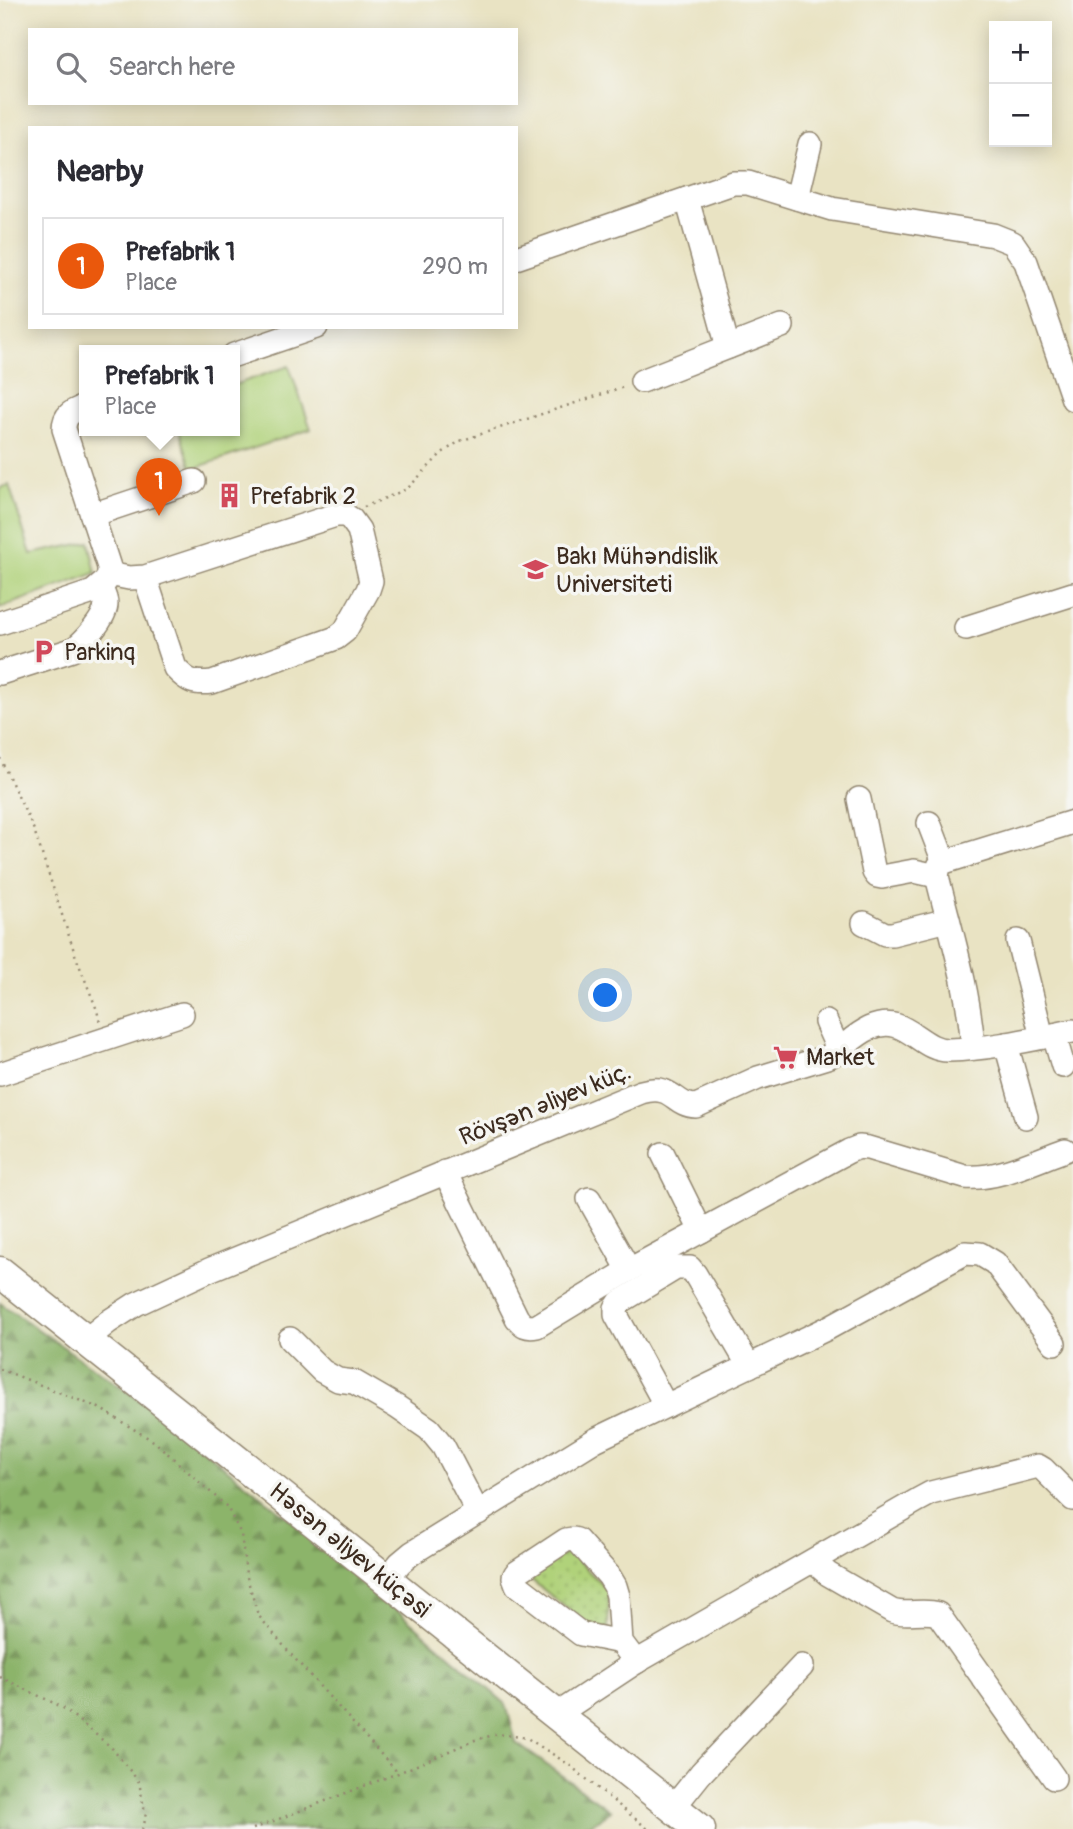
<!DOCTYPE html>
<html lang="en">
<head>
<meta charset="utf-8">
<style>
  :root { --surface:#fff; --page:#f7f7f7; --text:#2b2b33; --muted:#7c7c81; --line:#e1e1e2; --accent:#ea580c }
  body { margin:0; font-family:Pangolin,sans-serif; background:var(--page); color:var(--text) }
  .controls { position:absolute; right:21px; top:21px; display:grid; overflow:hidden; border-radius:0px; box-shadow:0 4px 18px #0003 }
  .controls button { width:63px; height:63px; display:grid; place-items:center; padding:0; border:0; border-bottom:2px solid var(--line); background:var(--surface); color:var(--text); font:35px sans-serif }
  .you { position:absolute; left:606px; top:996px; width:24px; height:24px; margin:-18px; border:5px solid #fff; border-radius:50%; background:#1a73e8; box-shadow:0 0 0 10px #1a73e833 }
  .badge { display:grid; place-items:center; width:46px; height:46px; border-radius:50%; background:var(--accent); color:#fff; font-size:23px; font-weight:700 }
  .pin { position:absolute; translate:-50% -58px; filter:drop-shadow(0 2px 4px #0008) }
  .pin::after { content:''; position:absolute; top:37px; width:24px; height:21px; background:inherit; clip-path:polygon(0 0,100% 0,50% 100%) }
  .popup { position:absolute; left:79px; top:345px; width:161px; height:91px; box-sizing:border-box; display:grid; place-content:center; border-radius:0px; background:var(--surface); filter:drop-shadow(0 2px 5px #0005); font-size:23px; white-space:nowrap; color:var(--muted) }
  .popup b { font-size:26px; color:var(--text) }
  .popup::after { content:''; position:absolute; left:50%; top:100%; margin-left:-14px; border:14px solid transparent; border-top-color:var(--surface) }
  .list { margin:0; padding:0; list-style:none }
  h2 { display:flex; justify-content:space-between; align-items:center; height:91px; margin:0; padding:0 28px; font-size:30px }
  h2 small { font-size:23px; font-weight:400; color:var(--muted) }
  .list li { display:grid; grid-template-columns:46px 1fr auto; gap:21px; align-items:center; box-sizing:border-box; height:98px; margin:0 14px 14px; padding:0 14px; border:2px solid var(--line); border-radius:0px }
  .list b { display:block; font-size:26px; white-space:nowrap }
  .list p { margin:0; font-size:23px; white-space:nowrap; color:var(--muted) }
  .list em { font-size:23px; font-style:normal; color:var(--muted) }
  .icon { flex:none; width:38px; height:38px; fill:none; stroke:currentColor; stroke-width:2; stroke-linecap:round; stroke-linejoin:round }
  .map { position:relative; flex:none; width:1073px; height:1829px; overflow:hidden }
  .search { position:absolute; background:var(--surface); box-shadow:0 4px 18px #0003; left:28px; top:28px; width:490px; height:77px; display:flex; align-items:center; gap:18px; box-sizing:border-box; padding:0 24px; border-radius:0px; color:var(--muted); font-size:26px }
  .panel { position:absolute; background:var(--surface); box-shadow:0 4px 18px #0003; left:28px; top:126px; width:490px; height:203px; border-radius:0px }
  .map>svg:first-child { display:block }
</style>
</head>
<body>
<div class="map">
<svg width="1073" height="1829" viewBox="0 0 1073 1829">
  <defs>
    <pattern id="grass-dots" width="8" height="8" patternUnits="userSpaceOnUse" patternTransform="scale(1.75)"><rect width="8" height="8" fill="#b0d27a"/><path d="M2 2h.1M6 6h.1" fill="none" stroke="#98b469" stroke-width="1.8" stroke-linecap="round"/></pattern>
    <pattern id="forest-firs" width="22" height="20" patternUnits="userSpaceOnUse" patternTransform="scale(1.75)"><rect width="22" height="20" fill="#8cb46a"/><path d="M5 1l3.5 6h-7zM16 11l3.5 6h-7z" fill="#749357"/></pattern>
  </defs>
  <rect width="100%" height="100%" fill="#f6f6f2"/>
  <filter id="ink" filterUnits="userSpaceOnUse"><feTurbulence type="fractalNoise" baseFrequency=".0143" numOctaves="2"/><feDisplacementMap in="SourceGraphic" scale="14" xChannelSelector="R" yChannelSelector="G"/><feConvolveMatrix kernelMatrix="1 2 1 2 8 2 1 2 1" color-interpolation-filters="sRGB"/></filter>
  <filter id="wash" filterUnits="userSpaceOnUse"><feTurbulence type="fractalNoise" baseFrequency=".00686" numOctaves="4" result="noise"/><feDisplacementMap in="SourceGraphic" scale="28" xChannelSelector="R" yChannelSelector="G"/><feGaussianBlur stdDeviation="1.57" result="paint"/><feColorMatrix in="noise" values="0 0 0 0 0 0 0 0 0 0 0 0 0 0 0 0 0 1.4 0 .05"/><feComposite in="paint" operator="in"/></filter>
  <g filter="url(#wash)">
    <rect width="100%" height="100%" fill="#e9e3c3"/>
    <path fill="url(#grass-dots)" stroke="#767e4c" stroke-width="2" d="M 568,1551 L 609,1591 L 608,1632 L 590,1627 L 529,1578 Z"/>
    <path fill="url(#forest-firs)" stroke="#646f44" stroke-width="2" d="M 0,1303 L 154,1410 L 317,1541 L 506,1704 L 516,1743 L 611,1811 L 584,1829 L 0,1829 Z"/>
    <g fill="#b0d27a" stroke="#767e4c" stroke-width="2">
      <path d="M 289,366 L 311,429 L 192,469 L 179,430 L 234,430 L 234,385 Z"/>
      <path d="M 9,485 L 31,554 L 89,542 L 96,573 L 0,608 L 0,488 Z"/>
    </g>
  </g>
  <g filter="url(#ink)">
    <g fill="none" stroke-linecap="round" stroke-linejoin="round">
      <defs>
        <g id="minor">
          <path d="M 797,198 L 810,144"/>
          <path d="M 687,199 L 728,347"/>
          <path d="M 516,258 L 733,183 L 748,183 L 832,209 L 993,235 L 1013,243 L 1026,262 L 1073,399"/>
          <path d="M 234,355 L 316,327"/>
          <path d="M 642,381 L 782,326"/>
          <path d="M 92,515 L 194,481"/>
          <path d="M 109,574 L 129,578 L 145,577 L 336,515 L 345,515 L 351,519 L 359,530 L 371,581 L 368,590 L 345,631 L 336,638 L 212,682 C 194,684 188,682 175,668 L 145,577"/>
          <path d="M 0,623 L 93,592 L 106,581 L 109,574 L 109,567 L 64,429 C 64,415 72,411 84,407"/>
          <path d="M 966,628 L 1073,594"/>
          <path d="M 0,673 L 72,650 C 83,643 106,618 106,604 C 106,598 103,593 100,587"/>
          <path d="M 859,799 L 874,872 L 877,876 L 882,877 L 914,871 L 937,876"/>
          <path d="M 929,823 L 944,862"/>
          <path d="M 864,923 L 885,934 L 892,934 L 948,920"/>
          <path d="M 1018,941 L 1042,1037"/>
          <path d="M 826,1022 L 839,1051"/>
          <path d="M 1054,1035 L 1063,1066"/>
          <path d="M 1006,1044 L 1026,1117"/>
          <path d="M 973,1048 C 969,989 951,933 937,876 L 939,866 L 944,862 L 1073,822"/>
          <path d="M 0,1074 L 182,1014"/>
          <path d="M 663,1154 L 701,1231"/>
          <path d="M 445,1172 L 517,1318 C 523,1326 527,1328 537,1326 L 629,1270 L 849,1151 L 859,1147 L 868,1148 L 965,1177 C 997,1180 1034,1161 1065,1150"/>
          <path d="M 589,1199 L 629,1270"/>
          <path d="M 290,1339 L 322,1371 L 338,1380 L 354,1382 L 397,1407 L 429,1429 L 443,1446 L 478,1513"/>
          <path d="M 86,1340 L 108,1322 L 136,1304 L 209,1270 L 641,1092 C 674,1083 672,1105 696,1106 L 758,1078 L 830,1056 C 844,1048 854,1035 870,1028 C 906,1012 919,1051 949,1050 C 991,1049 1032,1039 1073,1031"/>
          <path d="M 666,1406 L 616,1315 L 616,1308 L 620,1302 L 676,1268 L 690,1268 L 695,1274 L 749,1366"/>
          <path d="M 813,1561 L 828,1574 L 892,1611 C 907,1616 922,1609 938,1614 L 1054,1778"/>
          <path d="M 387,1579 L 400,1563 L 412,1553 L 595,1440 L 828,1328 L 965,1253 L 980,1254 L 995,1263 L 1054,1343"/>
          <path d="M 621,1642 L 581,1634 L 517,1585 L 514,1577 L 516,1573 L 566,1540 L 573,1539 L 577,1540 L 609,1576 L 615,1586 L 618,1596 L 621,1642 L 636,1662"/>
          <path d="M 556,1715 L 636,1662 L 918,1500 L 931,1493 L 1038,1466 L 1043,1469 L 1073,1499"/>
          <path d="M 673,1808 L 701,1773 L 802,1666"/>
        </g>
        <path id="major" d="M 0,1272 L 700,1829"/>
      </defs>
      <use href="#minor" stroke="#928670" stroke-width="26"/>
      <use href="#major" stroke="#928670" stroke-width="33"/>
      <g stroke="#928670" stroke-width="2.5" stroke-dasharray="2 5" stroke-linecap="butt">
        <path d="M 364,507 L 407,489 L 442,453 L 460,441 L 624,387"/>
        <path d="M 0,758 L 34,830 L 76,957 L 97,1010 L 100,1023"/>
        <path d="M 0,1369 L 99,1408 L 155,1442 L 227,1507 L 241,1534 L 246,1574 L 258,1615 L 288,1651 L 398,1773"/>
        <path d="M 0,1677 L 62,1707 L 111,1747 L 139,1782 L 146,1818 L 142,1829"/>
        <path d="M 253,1829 L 398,1773 L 475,1740 L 498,1734 L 527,1738 L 568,1764 L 648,1829"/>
      </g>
      <use href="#minor" stroke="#fff" stroke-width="23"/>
      <use href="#major" stroke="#fff" stroke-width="30"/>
    </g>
  </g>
  <defs>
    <symbol id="building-bare" viewBox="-9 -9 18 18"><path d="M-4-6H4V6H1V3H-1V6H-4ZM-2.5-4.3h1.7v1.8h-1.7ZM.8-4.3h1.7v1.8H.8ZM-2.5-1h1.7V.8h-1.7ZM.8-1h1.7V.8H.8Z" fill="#d1495b" stroke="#f6f6f2" stroke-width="2.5" paint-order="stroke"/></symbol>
    <symbol id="university-bare" viewBox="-9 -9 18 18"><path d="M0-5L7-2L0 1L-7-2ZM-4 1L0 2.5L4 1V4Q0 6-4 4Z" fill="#d1495b" stroke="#f6f6f2" stroke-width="2.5" paint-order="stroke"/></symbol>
    <symbol id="parking-bare" viewBox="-9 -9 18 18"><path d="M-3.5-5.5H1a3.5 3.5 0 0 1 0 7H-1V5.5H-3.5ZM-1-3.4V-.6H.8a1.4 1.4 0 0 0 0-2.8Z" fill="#d1495b" stroke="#f6f6f2" stroke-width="2.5" paint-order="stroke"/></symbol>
    <symbol id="supermarket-bare" viewBox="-9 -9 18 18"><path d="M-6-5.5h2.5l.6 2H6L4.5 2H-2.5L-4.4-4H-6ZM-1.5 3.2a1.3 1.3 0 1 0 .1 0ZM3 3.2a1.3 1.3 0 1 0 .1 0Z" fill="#d1495b" stroke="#f6f6f2" stroke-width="2.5" paint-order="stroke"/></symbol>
  </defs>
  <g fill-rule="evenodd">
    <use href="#building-bare" x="212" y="478" width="35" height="35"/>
    <use href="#university-bare" x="518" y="552" width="35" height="35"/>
    <use href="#parking-bare" x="26" y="634" width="35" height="35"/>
    <use href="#supermarket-bare" x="768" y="1040" width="35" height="35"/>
  </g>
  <g text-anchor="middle" stroke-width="7" stroke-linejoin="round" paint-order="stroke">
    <g font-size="24" fill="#3b2a1e" stroke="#f6f6f2" text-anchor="start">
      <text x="250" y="504">Prefabrik 2</text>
      <text x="556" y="564">Bakı Mühəndislik<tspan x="556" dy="28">Universiteti</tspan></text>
      <text x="64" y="660">Parkinq</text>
      <text x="806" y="1065">Market</text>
    </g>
    <g font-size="24" fill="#3b2a1e" stroke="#f6f6f2">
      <text transform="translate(545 1104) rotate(-22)" y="8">Rövşən Əliyev küç.</text>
      <text transform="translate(350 1550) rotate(39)" y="8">Həsən Əliyev küçəsi</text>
    </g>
  </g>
</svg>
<div class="controls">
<button>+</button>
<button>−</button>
</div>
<div class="you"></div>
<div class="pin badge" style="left:159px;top:516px">1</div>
<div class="popup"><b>Prefabrik 1</b>Place</div>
<div class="search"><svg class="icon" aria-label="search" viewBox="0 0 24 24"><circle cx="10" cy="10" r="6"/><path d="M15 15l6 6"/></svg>Search here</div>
<section class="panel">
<h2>Nearby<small></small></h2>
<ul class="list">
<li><span class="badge">1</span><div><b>Prefabrik 1</b><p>Place</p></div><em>290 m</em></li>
</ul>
</section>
</div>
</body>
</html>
